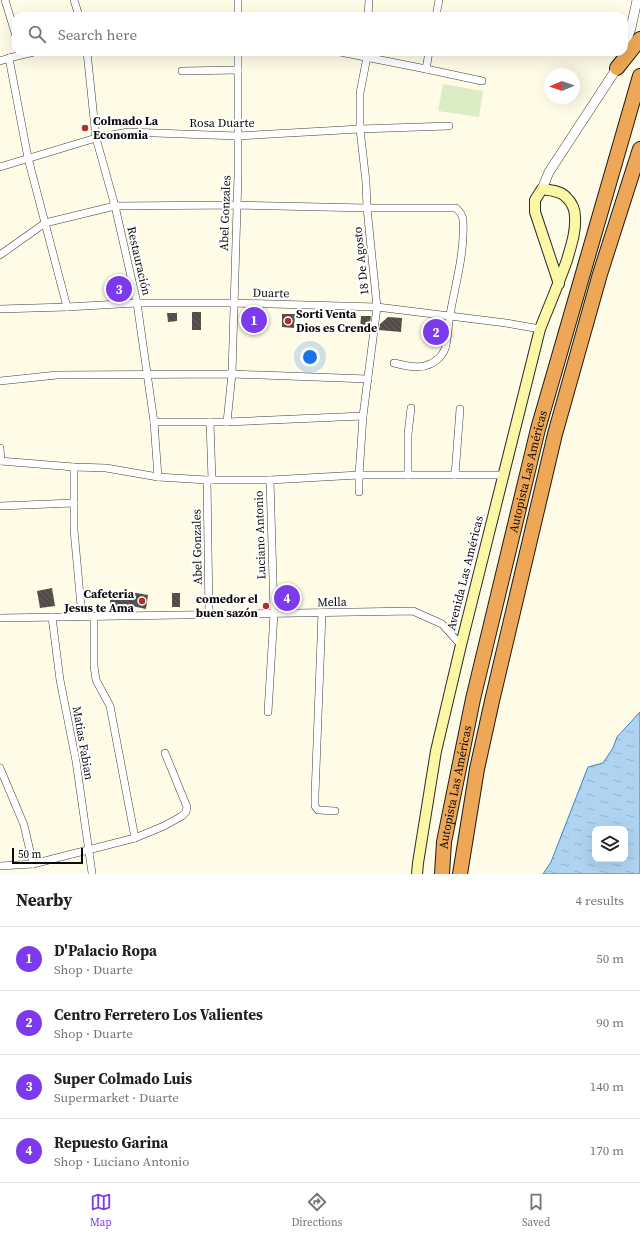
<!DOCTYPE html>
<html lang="en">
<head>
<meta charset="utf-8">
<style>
  :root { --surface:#fff; --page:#f2f2f2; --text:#202124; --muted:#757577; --line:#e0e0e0; --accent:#7c3aed }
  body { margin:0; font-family:"Source Serif 4",serif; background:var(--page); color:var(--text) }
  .controls { position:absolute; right:12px; bottom:12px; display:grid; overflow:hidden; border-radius:8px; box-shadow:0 4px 16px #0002 }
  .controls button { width:36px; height:36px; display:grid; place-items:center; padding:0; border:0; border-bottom:1px solid var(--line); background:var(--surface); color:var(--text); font:20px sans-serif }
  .compass { position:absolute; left:544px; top:68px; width:36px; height:36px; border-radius:50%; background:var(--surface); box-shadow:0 4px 16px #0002; rotate:268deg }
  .scale { position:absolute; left:12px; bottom:10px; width:71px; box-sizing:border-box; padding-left:4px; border:2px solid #0a0a0a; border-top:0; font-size:11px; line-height:14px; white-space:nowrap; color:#0a0a0a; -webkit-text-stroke:3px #fff; paint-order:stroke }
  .you { position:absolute; left:310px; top:357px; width:14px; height:14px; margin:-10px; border:3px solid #fff; border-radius:50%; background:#1a73e8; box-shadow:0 0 0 6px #1a73e833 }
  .badge { display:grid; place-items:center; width:26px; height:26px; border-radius:50%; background:var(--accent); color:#fff; font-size:13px; font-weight:700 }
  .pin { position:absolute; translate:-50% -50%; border:2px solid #fff; box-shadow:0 1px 4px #0006 }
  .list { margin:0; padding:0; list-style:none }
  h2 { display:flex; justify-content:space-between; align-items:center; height:52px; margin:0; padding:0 16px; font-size:17px }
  h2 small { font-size:13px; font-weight:400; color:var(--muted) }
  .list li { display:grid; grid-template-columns:26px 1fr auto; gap:12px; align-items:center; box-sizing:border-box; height:64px; padding:0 16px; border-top:1px solid var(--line) }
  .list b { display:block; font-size:15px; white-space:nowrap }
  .list p { margin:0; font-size:13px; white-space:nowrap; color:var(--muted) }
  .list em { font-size:13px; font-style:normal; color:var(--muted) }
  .icon { flex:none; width:22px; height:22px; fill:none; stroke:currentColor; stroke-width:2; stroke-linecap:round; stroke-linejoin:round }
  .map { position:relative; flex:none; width:640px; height:874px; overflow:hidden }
  .search { position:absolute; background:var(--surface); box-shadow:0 4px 16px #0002; left:12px; right:12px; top:12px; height:44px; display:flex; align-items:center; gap:10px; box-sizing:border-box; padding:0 14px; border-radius:12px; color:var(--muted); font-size:15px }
  .sheet { height:308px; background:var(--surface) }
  nav { display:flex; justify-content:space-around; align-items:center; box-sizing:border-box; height:56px; border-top:1px solid var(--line); background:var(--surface); font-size:11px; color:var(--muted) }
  nav a { display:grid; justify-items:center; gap:2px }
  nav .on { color:var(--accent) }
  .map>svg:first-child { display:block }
</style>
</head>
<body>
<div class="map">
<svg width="640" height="874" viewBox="0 0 640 874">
  <defs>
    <pattern id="water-ripples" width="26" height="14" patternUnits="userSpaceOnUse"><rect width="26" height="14" fill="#afd4f2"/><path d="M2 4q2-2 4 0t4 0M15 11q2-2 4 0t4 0" fill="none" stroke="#95b5ce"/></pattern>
    <pattern id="building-back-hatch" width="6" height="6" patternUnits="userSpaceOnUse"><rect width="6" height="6" fill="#524c47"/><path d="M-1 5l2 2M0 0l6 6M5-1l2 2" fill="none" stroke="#66615d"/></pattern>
  </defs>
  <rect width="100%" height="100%" fill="#fefbe7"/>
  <path fill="#dcedc5" d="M 443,84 L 483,91 L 479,117 L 438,111 Z"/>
  <path fill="url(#water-ripples)" stroke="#3983c6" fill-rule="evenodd" d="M 640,712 L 640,874 L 543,874 L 551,862 L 588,767 L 603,763 L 613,748 L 617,737 ZM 595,829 L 625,829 L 625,859 L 595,859 Z"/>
  <g fill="url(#building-back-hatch)">
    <path d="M 125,282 L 128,293 L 113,297 L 110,286 Z"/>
    <rect x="192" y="312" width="9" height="18"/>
    <path d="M 167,313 L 177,313 L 177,321 L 168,322 Z"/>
    <path d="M 245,314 L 264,315 L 264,325 L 245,325 Z"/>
    <path d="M 282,314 L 295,314 L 294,328 L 282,327 Z"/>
    <path d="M 361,316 L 371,316 L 369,330 L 360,330 Z"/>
    <path d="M 388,317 L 402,318 L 401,332 L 379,330 L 380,324 Z"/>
    <path d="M 435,321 L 444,325 L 443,331 L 439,341 L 427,339 Z"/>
    <path d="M 52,588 L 55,606 L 40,608 L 37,591 Z"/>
    <path d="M 110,591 L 125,591 L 148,595 L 146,609 L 127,605 L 127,608 L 110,608 Z"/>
    <path d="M 280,592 L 294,592 L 294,608 L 284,608 L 280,603 Z"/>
    <rect x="172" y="593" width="8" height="14"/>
  </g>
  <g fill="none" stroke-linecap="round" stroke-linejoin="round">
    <defs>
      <g id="minor">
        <path d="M 5,0 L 16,36"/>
        <path d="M 74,0 L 79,16"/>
        <path d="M 238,0 L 238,16"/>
        <path d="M 368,16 L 369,0"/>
        <path d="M 436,16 L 439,0"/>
        <path d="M 87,52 L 96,138 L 115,206 L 137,303 L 154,422 L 158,477"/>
        <path d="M 340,52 L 426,69 L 429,52"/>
        <path d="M 9,58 L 28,158 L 67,307"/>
        <path d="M 0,61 L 9,58 L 34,52"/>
        <path d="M 426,69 L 482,81"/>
        <path d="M 182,71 L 238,70"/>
        <path d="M 0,167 L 96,138 L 128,132 L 237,136 L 360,129 L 449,126"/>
        <path d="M 0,255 L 45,223 L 115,206 L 236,205 L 367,208 L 456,208 C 460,212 463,215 463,221 C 465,253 455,285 450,315 C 448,325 448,340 445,349 C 444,351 442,355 440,357 C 427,371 410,367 394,363"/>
        <path d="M 0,309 L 67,307 L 137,303 L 233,303 L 377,307 L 506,323 L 540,329"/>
        <path d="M 0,381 L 57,375 L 232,374 L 368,379"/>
        <path d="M 154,422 L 210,422"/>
        <path d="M 227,422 L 363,416"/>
        <path d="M 0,448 L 1,461"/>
        <path d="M 0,461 L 74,467 L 106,468 L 158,477 L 207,480 L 270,480 L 359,475 L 503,475"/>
        <path d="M 74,467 L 74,530 L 82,617"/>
        <path d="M 408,475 L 408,434 L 411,408"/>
        <path d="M 455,475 L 460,409"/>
        <path d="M 207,480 L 209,614"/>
        <path d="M 212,480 L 210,422 L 227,422 L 232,374 L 238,175 L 238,52"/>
        <path d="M 359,492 L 359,475 L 363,416 L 377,307 L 367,208 L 366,182 L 360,129 L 360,93 L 367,57 L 367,52"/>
        <path d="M 0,506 L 74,503"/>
        <path d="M 322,613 L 315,795 L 315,806 L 318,810 L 335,811"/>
        <path d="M 52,617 L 60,680 L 76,761 L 92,873"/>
        <path d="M 94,617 L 94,666 L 96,680 L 110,706 L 135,838"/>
        <path d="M 0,618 L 413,611 L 442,624 L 461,645"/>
        <path d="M 268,712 L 274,613 L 270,480"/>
        <path d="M 0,768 L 24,825 L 33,864"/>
        <path d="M 0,866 L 33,864 L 135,838 L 164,826 L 182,816 L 186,812 L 187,807 L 165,753"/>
      </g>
      <g id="tertiary">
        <path d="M 624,48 L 631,28 L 637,0"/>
        <path d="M 542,189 L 549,172 L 617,68 L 619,63"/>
      </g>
      <path id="secondary" d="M 417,874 L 418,863 L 436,751 L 461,645 L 540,329 C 549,306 559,283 567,260 C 571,246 576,232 575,217 C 575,210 572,203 567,198 C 562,191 550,190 542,189 L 535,200 L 535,212 L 559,284"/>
      <g id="motorway">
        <path d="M 617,68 L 640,39"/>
        <path id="s1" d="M 442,874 L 444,842 L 473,699 L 538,429 L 640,76"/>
        <path d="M 460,874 L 477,769 L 492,701 L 555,434 L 600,274 L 640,149"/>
      </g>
    </defs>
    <use href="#minor" stroke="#3d3d3d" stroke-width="8"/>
    <use href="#tertiary" stroke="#3d3d3d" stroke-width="10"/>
    <use href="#secondary" stroke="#2c2c2c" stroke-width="12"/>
    <use href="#motorway" stroke="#1b1b1b" stroke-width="16"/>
    <use href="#minor" stroke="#fff" stroke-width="7"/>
    <use href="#tertiary" stroke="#fff" stroke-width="9"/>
    <use href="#secondary" stroke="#fbf8a5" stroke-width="10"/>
    <use href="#motorway" stroke="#eda756" stroke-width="14"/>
  </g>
  <g fill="#b12e2a" stroke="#fff" stroke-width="1.5">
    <circle cx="85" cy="128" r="4"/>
    <circle cx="288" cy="321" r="4"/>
    <circle cx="142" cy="601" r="4"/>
    <circle cx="266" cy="606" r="4"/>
  </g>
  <g text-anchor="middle" stroke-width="4" stroke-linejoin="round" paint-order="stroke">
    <g font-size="12" font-weight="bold" fill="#0a0a0a" stroke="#fff" text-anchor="start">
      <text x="93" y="125">Colmado La<tspan x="93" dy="14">Economia</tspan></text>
      <text x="296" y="318">Sorti Venta<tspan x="296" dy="14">Dios es Crende</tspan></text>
      <text x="134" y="598" text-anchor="end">Cafeteria<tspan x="134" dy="14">Jesus te Ama</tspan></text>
      <text x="258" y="603" text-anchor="end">comedor el<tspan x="258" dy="14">buen sazón</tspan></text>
    </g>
    <g font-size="12" fill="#0a0a0a" stroke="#fff">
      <text x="222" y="127">Rosa Duarte</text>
      <text transform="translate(225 213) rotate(-88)" y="4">Abel Gonzales</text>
      <text transform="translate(139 261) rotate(77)" y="4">Restauración</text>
      <text transform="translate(361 261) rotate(-96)" y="4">18 De Agosto</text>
      <text transform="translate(271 293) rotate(1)" y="4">Duarte</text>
      <text dy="4" stroke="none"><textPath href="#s1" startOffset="412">Autopista Las Américas</textPath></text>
      <text transform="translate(260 535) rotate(-92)" y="4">Luciano Antonio</text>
      <text transform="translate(197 547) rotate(-91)" y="4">Abel Gonzales</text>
      <text transform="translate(465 573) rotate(-76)" y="4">Avenida Las Américas</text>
      <text transform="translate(332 602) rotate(-1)" y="4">Mella</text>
      <text transform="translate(83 743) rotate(80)" y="4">Matias Fabian</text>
      <text dy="4" stroke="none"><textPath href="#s1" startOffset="88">Autopista Las Américas</textPath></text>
    </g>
  </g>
</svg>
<div class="controls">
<button><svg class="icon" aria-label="layers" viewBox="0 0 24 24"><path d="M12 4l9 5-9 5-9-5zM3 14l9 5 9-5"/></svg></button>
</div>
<svg class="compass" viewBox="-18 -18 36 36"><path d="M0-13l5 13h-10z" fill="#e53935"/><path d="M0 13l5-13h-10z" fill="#757577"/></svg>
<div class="scale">50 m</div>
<div class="you"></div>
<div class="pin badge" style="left:254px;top:320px">1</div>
<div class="pin badge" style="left:436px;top:332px">2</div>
<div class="pin badge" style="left:119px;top:289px">3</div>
<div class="pin badge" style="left:287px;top:598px">4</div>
<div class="search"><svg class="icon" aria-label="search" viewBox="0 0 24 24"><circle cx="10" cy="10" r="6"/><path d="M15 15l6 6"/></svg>Search here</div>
</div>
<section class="sheet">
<h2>Nearby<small>4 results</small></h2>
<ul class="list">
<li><span class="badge">1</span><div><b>D'Palacio Ropa</b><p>Shop · Duarte</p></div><em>50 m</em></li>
<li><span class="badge">2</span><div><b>Centro Ferretero Los Valientes</b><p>Shop · Duarte</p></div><em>90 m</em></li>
<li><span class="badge">3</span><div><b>Super Colmado Luis</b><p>Supermarket · Duarte</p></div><em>140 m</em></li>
<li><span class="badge">4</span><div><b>Repuesto Garina</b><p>Shop · Luciano Antonio</p></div><em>170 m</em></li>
</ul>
</section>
<nav>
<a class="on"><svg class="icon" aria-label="map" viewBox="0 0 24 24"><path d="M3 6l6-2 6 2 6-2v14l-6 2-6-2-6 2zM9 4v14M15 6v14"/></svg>Map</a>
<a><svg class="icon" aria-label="directions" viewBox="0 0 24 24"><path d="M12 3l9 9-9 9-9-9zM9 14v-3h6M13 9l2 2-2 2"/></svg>Directions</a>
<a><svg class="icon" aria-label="saved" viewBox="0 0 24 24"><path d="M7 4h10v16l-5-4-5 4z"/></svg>Saved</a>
</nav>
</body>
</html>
